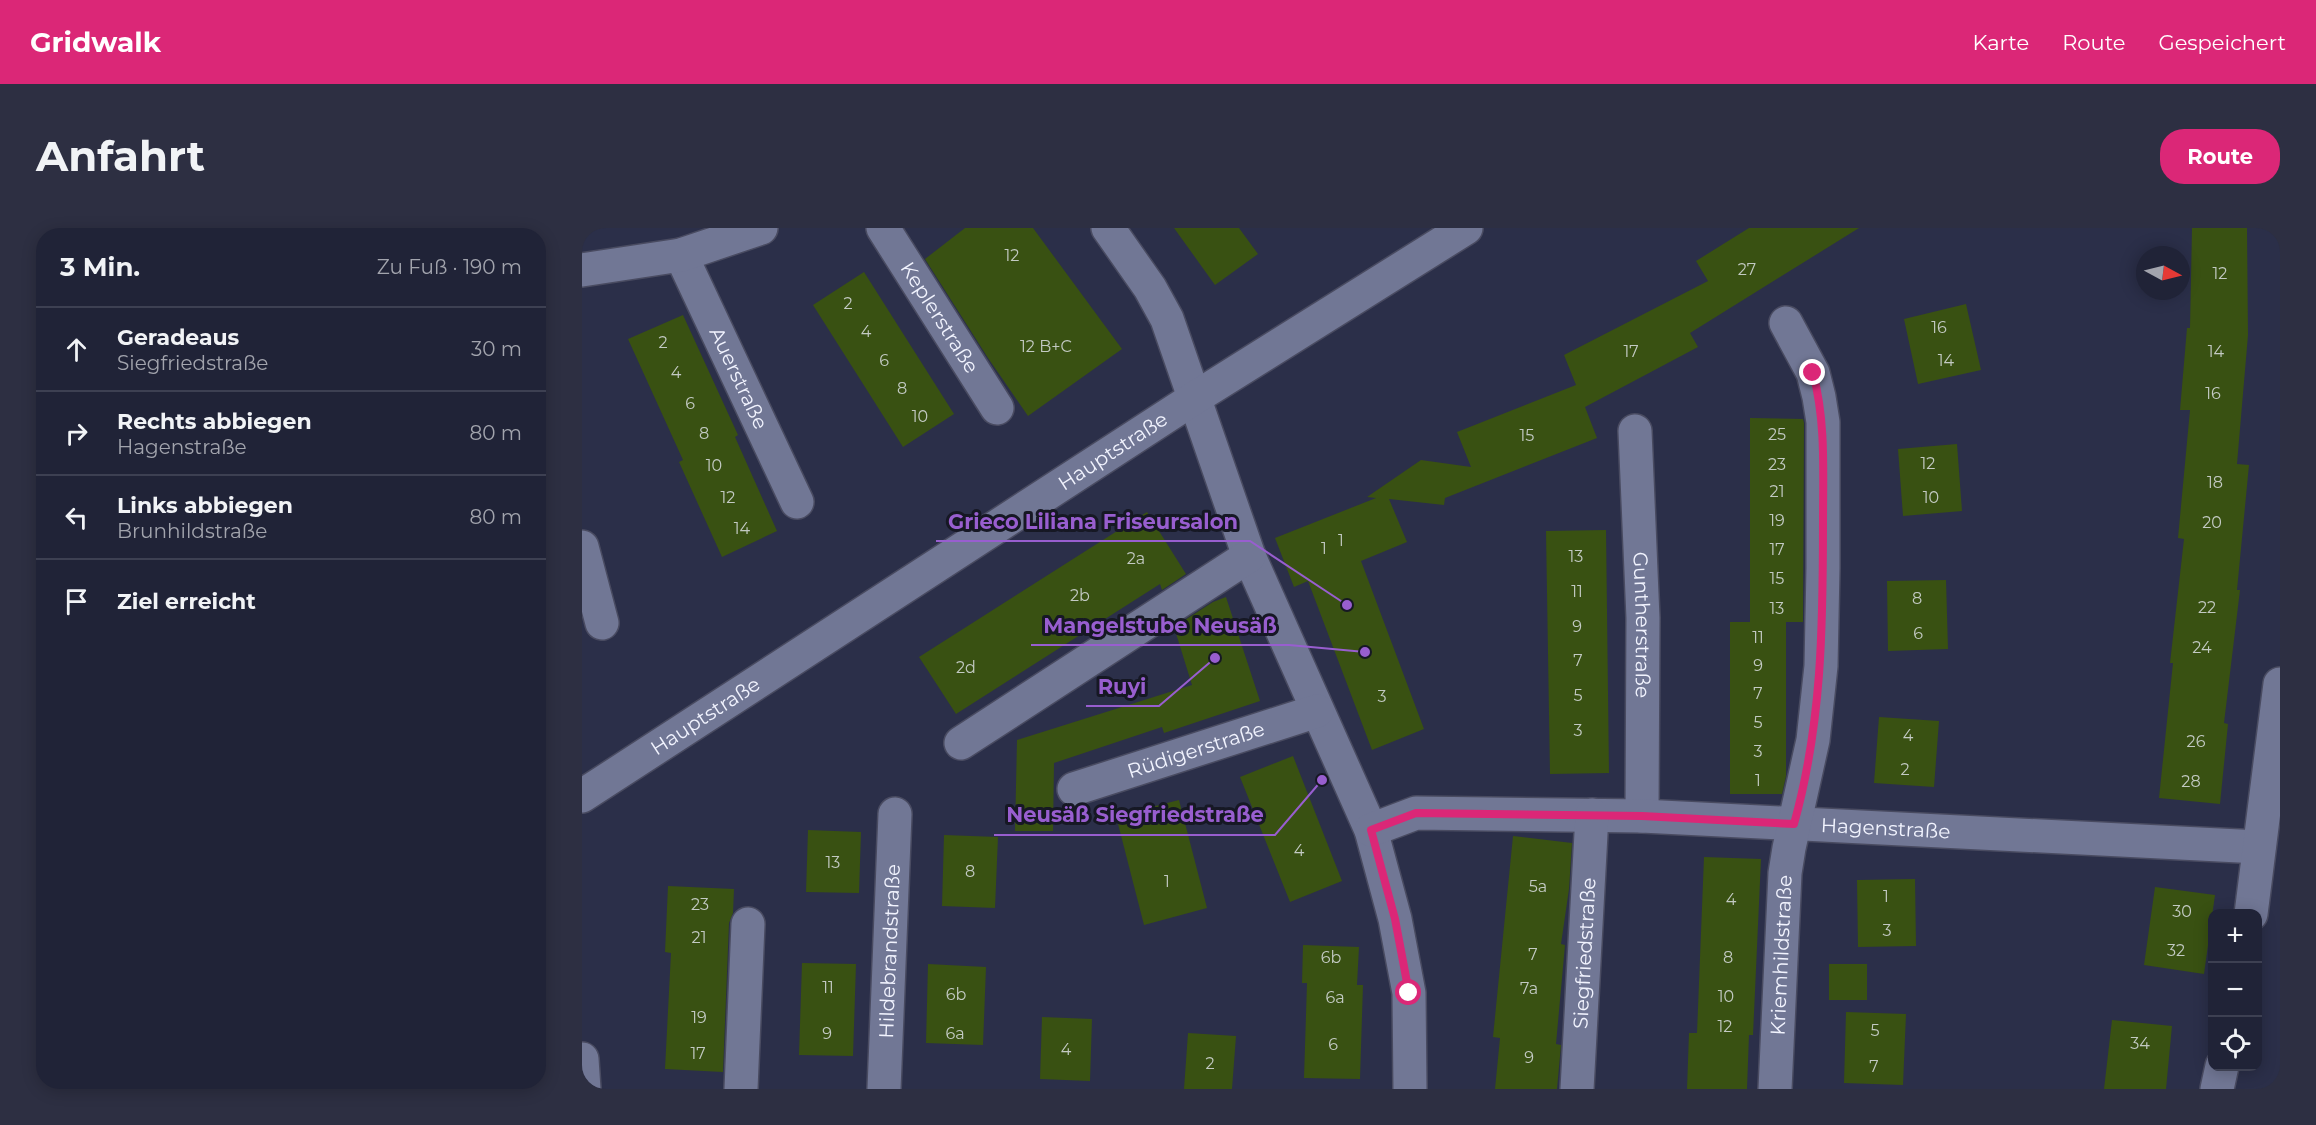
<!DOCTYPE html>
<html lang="de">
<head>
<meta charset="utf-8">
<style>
  :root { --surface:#202337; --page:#2d2f42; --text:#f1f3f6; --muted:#a2a4ad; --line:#3d4052; --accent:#db2777 }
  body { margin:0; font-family:Montserrat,sans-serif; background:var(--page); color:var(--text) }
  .controls { position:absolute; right:18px; bottom:18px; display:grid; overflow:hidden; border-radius:12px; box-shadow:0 3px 15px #0003 }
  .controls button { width:54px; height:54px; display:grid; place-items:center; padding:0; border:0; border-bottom:2px solid var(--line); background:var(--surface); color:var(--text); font:30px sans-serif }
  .compass { position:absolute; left:1554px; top:18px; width:54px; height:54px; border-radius:50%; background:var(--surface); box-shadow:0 3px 15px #0003; rotate:97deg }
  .stop { position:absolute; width:18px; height:18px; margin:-14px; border:4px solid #db2777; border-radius:50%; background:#fff }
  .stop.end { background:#db2777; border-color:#fff; box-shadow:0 2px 6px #0008 }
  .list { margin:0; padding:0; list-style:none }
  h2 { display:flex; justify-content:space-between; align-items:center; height:78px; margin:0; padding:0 24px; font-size:26px }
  h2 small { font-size:20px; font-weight:400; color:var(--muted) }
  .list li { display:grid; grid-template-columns:39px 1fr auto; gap:18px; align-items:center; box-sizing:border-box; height:84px; padding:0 24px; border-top:2px solid var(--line) }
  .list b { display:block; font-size:22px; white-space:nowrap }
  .list p { margin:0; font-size:20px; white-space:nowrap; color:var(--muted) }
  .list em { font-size:20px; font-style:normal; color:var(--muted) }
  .icon { flex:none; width:33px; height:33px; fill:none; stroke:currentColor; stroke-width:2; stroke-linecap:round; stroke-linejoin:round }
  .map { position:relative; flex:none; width:1698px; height:861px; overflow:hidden; border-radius:24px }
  header { display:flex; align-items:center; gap:36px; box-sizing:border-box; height:84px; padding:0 30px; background:var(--accent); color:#fff }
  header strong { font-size:28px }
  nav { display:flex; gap:33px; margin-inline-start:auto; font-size:21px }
  .intro { display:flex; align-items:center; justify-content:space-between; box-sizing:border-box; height:144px; padding:0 36px }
  h1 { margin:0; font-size:42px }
  .button { padding:15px 27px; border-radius:24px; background:var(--accent); color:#fff; font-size:21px; font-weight:700 }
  main { display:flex; gap:36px; padding:0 36px }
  aside { flex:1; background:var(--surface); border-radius:24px; box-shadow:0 3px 15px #0003 }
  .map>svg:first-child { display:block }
</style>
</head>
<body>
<header>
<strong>Gridwalk</strong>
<nav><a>Karte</a><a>Route</a><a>Gespeichert</a></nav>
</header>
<div class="intro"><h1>Anfahrt</h1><a class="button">Route</a></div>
<main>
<aside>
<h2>3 Min.<small>Zu Fuß · 190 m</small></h2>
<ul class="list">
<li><svg class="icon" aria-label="ahead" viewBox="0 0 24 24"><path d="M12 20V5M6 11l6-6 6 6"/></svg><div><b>Geradeaus</b><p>Siegfriedstraße</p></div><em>30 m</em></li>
<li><svg class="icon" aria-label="right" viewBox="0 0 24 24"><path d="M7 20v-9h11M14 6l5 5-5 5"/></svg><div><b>Rechts abbiegen</b><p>Hagenstraße</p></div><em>80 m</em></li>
<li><svg class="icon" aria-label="left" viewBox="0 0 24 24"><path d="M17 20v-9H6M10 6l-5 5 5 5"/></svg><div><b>Links abbiegen</b><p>Brunhildstraße</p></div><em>80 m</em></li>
<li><svg class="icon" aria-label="arrive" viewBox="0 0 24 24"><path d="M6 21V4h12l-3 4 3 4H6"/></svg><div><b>Ziel erreicht</b></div></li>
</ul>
</aside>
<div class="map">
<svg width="1698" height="861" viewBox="0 0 1698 861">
  <rect width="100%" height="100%" fill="#2b2f49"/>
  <g fill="#395112">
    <path d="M 383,0 L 451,0 L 540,121 L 446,188 L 406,130 L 343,31 Z"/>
    <path d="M 592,0 L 657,0 L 676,26 L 633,57 Z"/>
    <path d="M 1167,0 L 1277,0 L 1108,105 L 1116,119 L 1003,179 L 1015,210 L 863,270 L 862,277 L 807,271 L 825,314 L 779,333 L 842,501 L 790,522 L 726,353 L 712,359 L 693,310 L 794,270 L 785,269 L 839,232 L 889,239 L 875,204 L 994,157 L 982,127 L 1126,53 L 1114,33 Z"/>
    <path d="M 1610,0 L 1665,0 L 1666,107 L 1655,236 L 1667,237 L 1655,362 L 1658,362 L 1642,495 L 1646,496 L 1638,576 L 1577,570 L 1591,435 L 1588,435 L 1602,311 L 1596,310 L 1608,182 L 1598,182 L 1605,100 L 1608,100 Z"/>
    <path d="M 282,44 L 372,186 L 321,219 L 231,77 Z"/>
    <path d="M 1384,76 L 1399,142 L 1336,156 L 1322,91 Z"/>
    <path d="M 101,87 L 156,207 L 153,209 L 195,303 L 140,329 L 97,234 L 101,232 L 46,111 Z"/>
    <path d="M 1168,190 L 1221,191 L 1222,195 L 1221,394 L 1204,394 L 1204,548 L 1200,566 L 1148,566 L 1148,394 L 1168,394 Z"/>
    <path d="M 1375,216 L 1380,283 L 1321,288 L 1316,221 Z"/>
    <path d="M 565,284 L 604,346 L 580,362 L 578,356 L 374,486 L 337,429 Z"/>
    <path d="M 1024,302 L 1027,545 L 968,546 L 964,303 Z"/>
    <path d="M 1364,352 L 1366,421 L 1306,423 L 1305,353 Z"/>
    <path d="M 644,369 L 678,473 L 582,505 L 580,499 L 472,535 L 471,603 L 433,603 L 435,512 L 610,457 L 592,399 L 631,374 Z"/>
    <path d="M 1297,489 L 1357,493 L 1352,559 L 1292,555 Z"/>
    <path d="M 711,528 L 760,653 L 708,674 L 658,549 Z"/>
    <path d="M 597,572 L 625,680 L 562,697 L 534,588 Z"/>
    <path d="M 226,602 L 279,604 L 277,665 L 224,664 Z"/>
    <path d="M 362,607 L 416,609 L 413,680 L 360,678 Z"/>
    <path d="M 931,608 L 990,615 L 987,661 L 979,716 L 983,717 L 974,816 L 979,817 L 975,861 L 913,861 L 918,810 L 911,809 Z"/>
    <path d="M 1122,629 L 1179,631 L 1171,807 L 1167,807 L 1165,861 L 1105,861 L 1107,805 L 1115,805 Z"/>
    <path d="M 1333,651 L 1334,718 L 1276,719 L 1275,652 Z"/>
    <path d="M 86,658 L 152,661 L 151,685 L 147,695 L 141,844 L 83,841 L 89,725 L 83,724 Z"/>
    <path d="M 1573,659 L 1633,667 L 1622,746 L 1562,737 Z"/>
    <path d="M 721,717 L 777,719 L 775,757 L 781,757 L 778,851 L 722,850 L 725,755 L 720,755 Z"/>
    <path d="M 220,735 L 274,736 L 271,828 L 217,827 Z"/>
    <path d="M 346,736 L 404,739 L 401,817 L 344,815 Z"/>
    <rect x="1247" y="736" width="38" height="36"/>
    <path d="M 1264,784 L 1324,786 L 1321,857 L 1262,855 Z"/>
    <path d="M 460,789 L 510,791 L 508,853 L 458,851 Z"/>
    <path d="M 1530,792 L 1590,798 L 1584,861 L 1522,861 Z"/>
    <path d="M 606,805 L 654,808 L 650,861 L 602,861 Z"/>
  </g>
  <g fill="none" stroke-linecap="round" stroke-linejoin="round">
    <defs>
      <g id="minor">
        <path id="s1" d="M 301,0 L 415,180"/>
        <path d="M 526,0 L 568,60 L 585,91 L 667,328 L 789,602 L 813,691 L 827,765 L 828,861"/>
        <path id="s2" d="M 99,27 L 215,274"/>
        <path d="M 0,42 L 99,27 L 179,0"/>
        <path id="s3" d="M 1053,203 L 1061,390 L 1060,588"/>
        <path d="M 0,319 L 20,395"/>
        <path d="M 379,515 L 667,328"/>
        <path id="s4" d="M 492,561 L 735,483"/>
        <path id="s5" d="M 0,568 L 611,171 L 884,0"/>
        <path id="s6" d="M 789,602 L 834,585 L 1060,588 L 1677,619"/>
        <path d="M 1669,686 L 1698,456"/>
        <path d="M 0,831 L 2,861"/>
        <path d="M 159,861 L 166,696"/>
        <path id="s7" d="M 302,861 L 313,586"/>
        <path id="s8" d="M 995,861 L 1010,587"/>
        <path id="s9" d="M 1193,861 L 1203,645 L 1207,620 L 1231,512 L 1239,438 L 1241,340 L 1241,194 L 1237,169 L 1231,145 L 1204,95"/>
        <path d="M 1635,861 L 1640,838"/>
      </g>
    </defs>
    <use href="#minor" stroke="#494b61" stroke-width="36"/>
    <use href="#minor" stroke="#717795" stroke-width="33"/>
  </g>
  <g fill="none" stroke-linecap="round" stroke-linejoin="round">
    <path stroke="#db2777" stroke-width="8" d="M 827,765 L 813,691 L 789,602 L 834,585 L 1060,588 L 1212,596 C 1240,496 1241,397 1241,294 C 1241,243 1244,194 1231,145"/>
  </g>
  <g text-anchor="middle" stroke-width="6" stroke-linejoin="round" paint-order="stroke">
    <g font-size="16" fill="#c3cac3">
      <text x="430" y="33">12</text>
      <text x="1165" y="47">27</text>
      <text x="1638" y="51">12</text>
      <text x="266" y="81">2</text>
      <text x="1357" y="105">16</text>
      <text x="284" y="109">4</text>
      <text x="81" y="120">2</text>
      <text x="464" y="124">12 B+C</text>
      <text x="1049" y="129">17</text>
      <text x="1634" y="129">14</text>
      <text x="302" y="138">6</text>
      <text x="1364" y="138">14</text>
      <text x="94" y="150">4</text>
      <text x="320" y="166">8</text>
      <text x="1631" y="171">16</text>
      <text x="108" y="181">6</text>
      <text x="338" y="194">10</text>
      <text x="122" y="211">8</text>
      <text x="1195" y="212">25</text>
      <text x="945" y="213">15</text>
      <text x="1346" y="241">12</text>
      <text x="1195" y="242">23</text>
      <text x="132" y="243">10</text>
      <text x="1633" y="260">18</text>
      <text x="1195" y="269">21</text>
      <text x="146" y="275">12</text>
      <text x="1349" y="275">10</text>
      <text x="1195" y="298">19</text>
      <text x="1630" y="300">20</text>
      <text x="160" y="306">14</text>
      <text x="759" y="318">1</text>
      <text x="742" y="326">1</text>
      <text x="1195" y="327">17</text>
      <text x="994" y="334">13</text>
      <text x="554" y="336">2a</text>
      <text x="1195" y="356">15</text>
      <text x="995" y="369">11</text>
      <text x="498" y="373">2b</text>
      <text x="1335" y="376">8</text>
      <text x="1625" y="385">22</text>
      <text x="1195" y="386">13</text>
      <text x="995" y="404">9</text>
      <text x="1336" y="411">6</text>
      <text x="1176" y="415">11</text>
      <text x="1620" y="425">24</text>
      <text x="996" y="438">7</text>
      <text x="1176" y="443">9</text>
      <text x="384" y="445">2d</text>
      <text x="1176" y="471">7</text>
      <text x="996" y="473">5</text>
      <text x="800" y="474">3</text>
      <text x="1176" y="500">5</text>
      <text x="996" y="508">3</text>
      <text x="1326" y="513">4</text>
      <text x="1614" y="519">26</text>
      <text x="1176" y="529">3</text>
      <text x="1323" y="547">2</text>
      <text x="1176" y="558">1</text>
      <text x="1609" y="559">28</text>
      <text x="717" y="628">4</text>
      <text x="251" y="640">13</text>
      <text x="388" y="649">8</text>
      <text x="585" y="659">1</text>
      <text x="956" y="664">5a</text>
      <text x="1304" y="674">1</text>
      <text x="1149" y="677">4</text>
      <text x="118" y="682">23</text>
      <text x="1600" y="689">30</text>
      <text x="1305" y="708">3</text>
      <text x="117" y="715">21</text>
      <text x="1594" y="728">32</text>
      <text x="951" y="732">7</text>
      <text x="749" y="735">6b</text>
      <text x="1146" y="735">8</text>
      <text x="246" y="765">11</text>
      <text x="947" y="766">7a</text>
      <text x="374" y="772">6b</text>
      <text x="1144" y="774">10</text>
      <text x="753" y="775">6a</text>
      <text x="117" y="795">19</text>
      <text x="1143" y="804">12</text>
      <text x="1293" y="808">5</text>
      <text x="245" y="811">9</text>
      <text x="373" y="811">6a</text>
      <text x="1558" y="821">34</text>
      <text x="751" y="822">6</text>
      <text x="484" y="827">4</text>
      <text x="116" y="831">17</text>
      <text x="947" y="835">9</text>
      <text x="628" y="841">2</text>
      <text x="1292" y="844">7</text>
    </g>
    <g font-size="20" fill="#f1f3fe" stroke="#161824">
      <text dy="7" stroke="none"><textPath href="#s1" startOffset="106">Keplerstraße</textPath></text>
      <text dy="7" stroke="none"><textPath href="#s2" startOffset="136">Auerstraße</textPath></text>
      <text dy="7" stroke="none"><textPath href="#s5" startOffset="633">Hauptstraße</textPath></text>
      <text dy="7" stroke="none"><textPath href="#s3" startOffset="194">Guntherstraße</textPath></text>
      <text dy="7" stroke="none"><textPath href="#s5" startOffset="147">Hauptstraße</textPath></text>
      <text dy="7" stroke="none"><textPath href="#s4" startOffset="128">Rüdigerstraße</textPath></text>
      <text dy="7" stroke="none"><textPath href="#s6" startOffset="518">Hagenstraße</textPath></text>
      <text dy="7" stroke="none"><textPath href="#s7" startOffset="138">Hildebrandstraße</textPath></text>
      <text dy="7" stroke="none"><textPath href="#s8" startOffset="136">Siegfriedstraße</textPath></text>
      <text dy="7" stroke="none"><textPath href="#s9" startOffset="134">Kriemhildstraße</textPath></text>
    </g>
  </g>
  <path fill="none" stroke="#985ecf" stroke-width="2" d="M765 377L668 313H354M783 424L707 417H449M633 430L577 478H504M740 552L693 607H412"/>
  <g fill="#985ecf" stroke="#161824" stroke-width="2">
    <circle cx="765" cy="377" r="6"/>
    <circle cx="783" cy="424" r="6"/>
    <circle cx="633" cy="430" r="6"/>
    <circle cx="740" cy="552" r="6"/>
  </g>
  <g font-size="21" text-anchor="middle" font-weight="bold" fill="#985ecf" stroke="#161824" stroke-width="6" stroke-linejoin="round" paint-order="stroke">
    <text x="511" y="301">Grieco Liliana Friseursalon</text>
    <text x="578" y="405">Mangelstube Neusäß</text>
    <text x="540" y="466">Ruyi</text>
    <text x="553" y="594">Neusäß Siegfriedstraße</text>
  </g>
</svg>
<div class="controls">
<button>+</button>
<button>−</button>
<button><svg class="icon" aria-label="locate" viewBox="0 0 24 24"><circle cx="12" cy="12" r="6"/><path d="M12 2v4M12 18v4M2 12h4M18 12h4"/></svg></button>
</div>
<svg class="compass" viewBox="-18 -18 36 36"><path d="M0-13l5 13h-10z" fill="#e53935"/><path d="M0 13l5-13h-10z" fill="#a2a4ad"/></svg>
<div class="stop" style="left:827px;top:765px"></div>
<div class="stop end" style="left:1231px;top:145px"></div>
</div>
</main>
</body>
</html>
